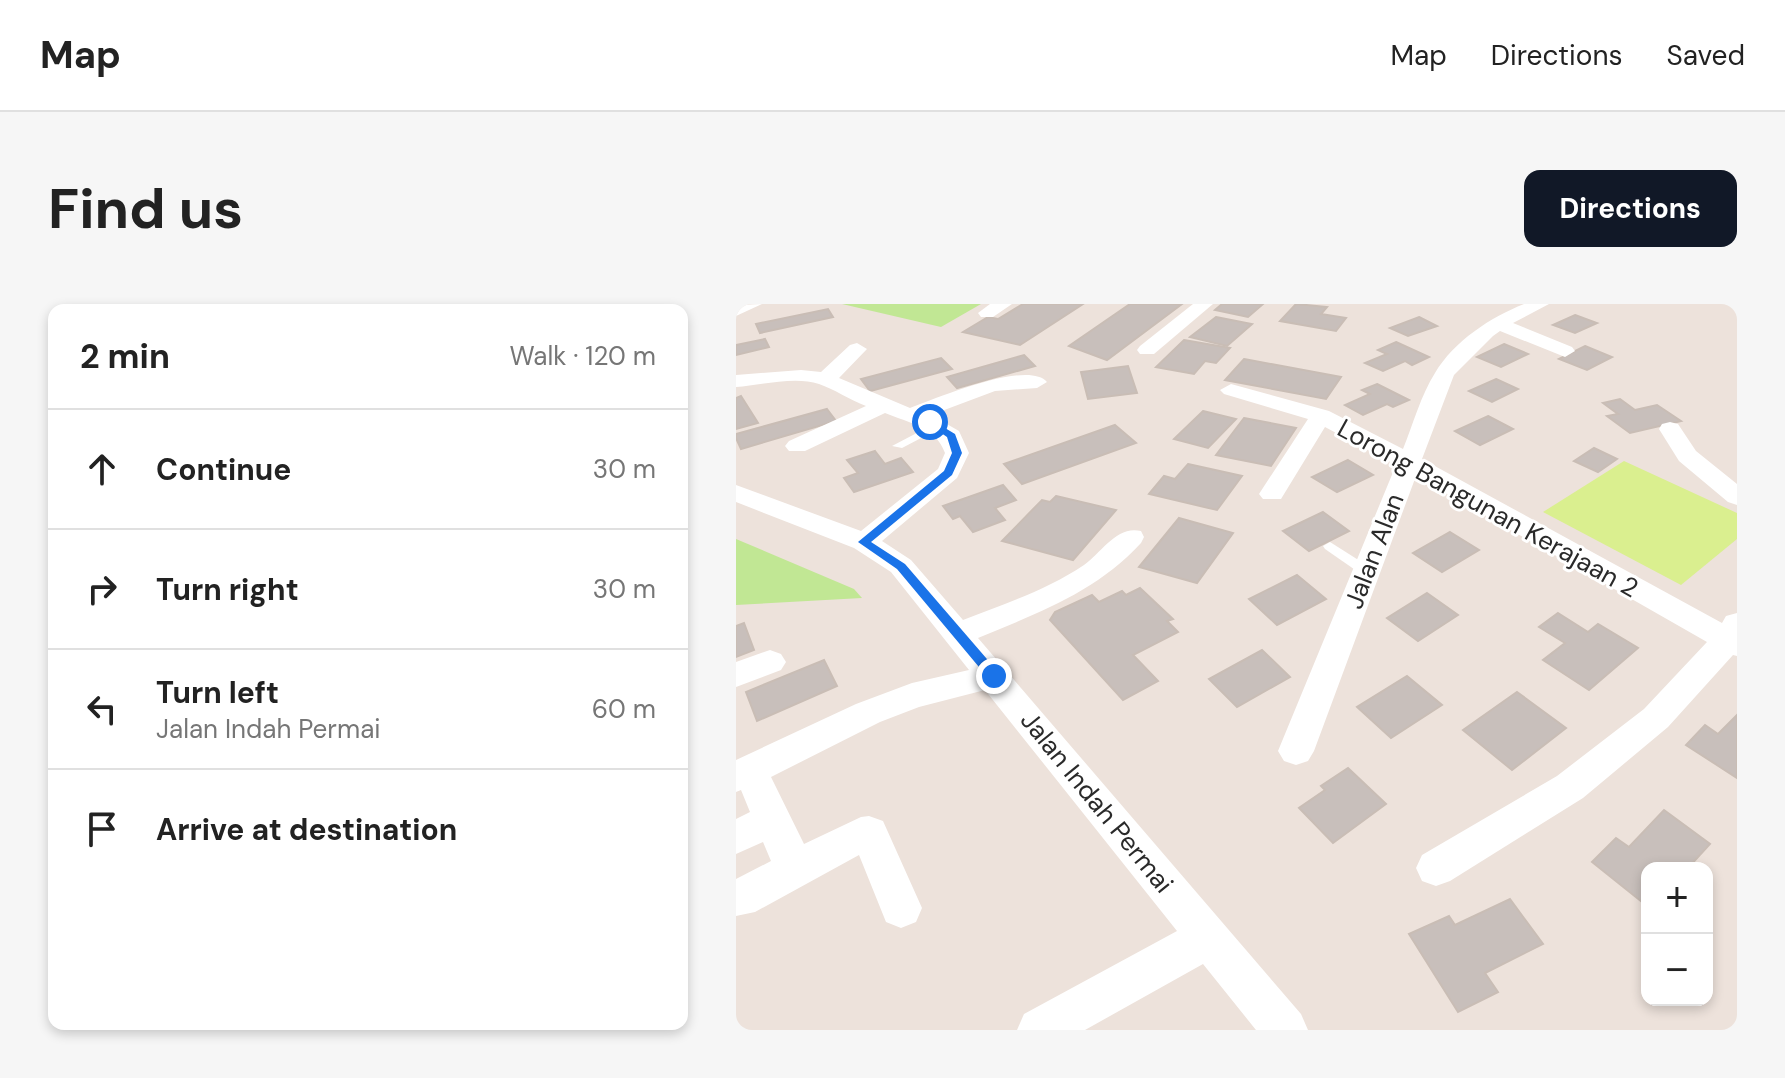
<!DOCTYPE html>
<html lang="en">
<head>
<meta charset="utf-8">
<style>
  :root { --surface:#fff; --page:#f6f6f6; --text:#222; --muted:#767676; --line:#e0e0e0; --accent:#111827 }
  body { margin:0; font-family:"DM Sans",sans-serif; background:var(--page); color:var(--text) }
  .controls { position:absolute; right:24px; bottom:24px; display:grid; overflow:hidden; border-radius:16px; box-shadow:0 4px 12px #0003 }
  .controls button { width:72px; height:72px; display:grid; place-items:center; padding:0; border:0; border-bottom:2px solid var(--line); background:var(--surface); color:var(--text); font:40px sans-serif }
  .stop { position:absolute; width:24px; height:24px; margin:-18px; border:6px solid #1a73e8; border-radius:50%; background:#fff }
  .stop.end { background:#1a73e8; border-color:#fff; box-shadow:0 2px 8px #0008 }
  .list { margin:0; padding:0; list-style:none }
  h2 { display:flex; justify-content:space-between; align-items:center; height:104px; margin:0; padding:0 32px; font-size:34px }
  h2 small { font-size:26px; font-weight:400; color:var(--muted) }
  .list li { display:grid; grid-template-columns:52px 1fr auto; gap:24px; align-items:center; box-sizing:border-box; height:120px; padding:0 32px; border-top:2px solid var(--line) }
  .list b { display:block; font-size:30px; white-space:nowrap }
  .list p { margin:0; font-size:26px; white-space:nowrap; color:var(--muted) }
  .list em { font-size:26px; font-style:normal; color:var(--muted) }
  .icon { flex:none; width:44px; height:44px; fill:none; stroke:currentColor; stroke-width:2; stroke-linecap:round; stroke-linejoin:round }
  .map { position:relative; flex:none; width:1001px; height:726px; overflow:hidden; border-radius:16px }
  header { display:flex; align-items:center; gap:48px; box-sizing:border-box; height:112px; padding:0 40px; background:var(--surface); border-bottom:2px solid var(--line) }
  header strong { font-size:38px }
  nav { display:flex; gap:44px; margin-inline-start:auto; font-size:28px }
  .intro { display:flex; align-items:center; justify-content:space-between; box-sizing:border-box; height:192px; padding:0 48px }
  h1 { margin:0; font-size:56px }
  .button { padding:20px 36px; border-radius:16px; background:var(--accent); color:#fff; font-size:28px; font-weight:700 }
  main { display:flex; gap:48px; padding:0 48px }
  aside { flex:1; background:var(--surface); border-radius:16px; box-shadow:0 4px 12px #0003 }
  .map>svg:first-child { display:block }
</style>
</head>
<body>
<header>
<strong>Map</strong>
<nav><a>Map</a><a>Directions</a><a>Saved</a></nav>
</header>
<div class="intro"><h1>Find us</h1><a class="button">Directions</a></div>
<main>
<aside>
<h2>2 min<small>Walk · 120 m</small></h2>
<ul class="list">
<li><svg class="icon" aria-label="ahead" viewBox="0 0 24 24"><path d="M12 20V5M6 11l6-6 6 6"/></svg><div><b>Continue</b></div><em>30 m</em></li>
<li><svg class="icon" aria-label="right" viewBox="0 0 24 24"><path d="M7 20v-9h11M14 6l5 5-5 5"/></svg><div><b>Turn right</b></div><em>30 m</em></li>
<li><svg class="icon" aria-label="left" viewBox="0 0 24 24"><path d="M17 20v-9H6M10 6l-5 5 5 5"/></svg><div><b>Turn left</b><p>Jalan Indah Permai</p></div><em>60 m</em></li>
<li><svg class="icon" aria-label="arrive" viewBox="0 0 24 24"><path d="M6 21V4h12l-3 4 3 4H6"/></svg><div><b>Arrive at destination</b></div></li>
</ul>
</aside>
<div class="map">
<svg width="1001" height="726" viewBox="0 0 1001 726">
  <rect width="100%" height="100%" fill="#ede2db"/>
  <g fill="#c1e794">
    <path d="M 106,0 L 245,0 L 205,23 Z"/>
    <path d="M 0,235 L 118,285 L 126,294 L 0,301 Z"/>
  </g>
  <path fill="#daef8f" d="M 888,157 L 1001,209 L 1001,235 L 945,281 L 807,208 Z"/>
  <g fill="#c8bfbb" stroke="#c9bdb5" stroke-width="2">
    <path d="M 287,0 L 347,0 L 284,41 L 227,28 L 252,13 L 262,15 Z"/>
    <path d="M 394,0 L 446,0 L 371,56 L 333,42 Z"/>
    <path d="M 486,0 L 527,0 L 512,13 L 479,6 Z"/>
    <path d="M 560,0 L 591,3 L 585,10 L 610,14 L 600,27 L 544,17 Z"/>
    <path d="M 92,5 L 97,13 L 24,29 L 20,20 Z"/>
    <path d="M 839,11 L 861,19 L 839,29 L 817,21 Z"/>
    <path d="M 480,13 L 516,20 L 491,42 L 454,33 Z"/>
    <path d="M 683,13 L 701,22 L 672,32 L 654,24 Z"/>
    <path d="M 29,35 L 33,43 L 0,51 L 0,41 Z"/>
    <path d="M 448,36 L 494,44 L 480,59 L 469,57 L 458,70 L 420,63 Z"/>
    <path d="M 660,38 L 693,53 L 676,61 L 669,57 L 647,67 L 629,59 L 651,50 L 642,46 Z"/>
    <path d="M 768,40 L 792,50 L 765,63 L 741,53 Z"/>
    <path d="M 849,42 L 876,53 L 851,66 L 823,55 Z"/>
    <path d="M 288,51 L 299,62 L 221,84 L 211,73 Z"/>
    <path d="M 205,54 L 216,65 L 134,87 L 125,75 Z"/>
    <path d="M 508,55 L 605,73 L 590,95 L 489,76 Z"/>
    <path d="M 392,62 L 401,89 L 352,95 L 345,68 Z"/>
    <path d="M 760,75 L 782,85 L 756,98 L 733,87 Z"/>
    <path d="M 641,80 L 673,96 L 657,103 L 651,100 L 627,111 L 609,101 L 634,90 L 626,86 Z"/>
    <path d="M 5,92 L 22,119 L 0,125 L 0,94 Z"/>
    <path d="M 884,95 L 899,106 L 921,101 L 945,117 L 894,129 L 871,112 L 882,110 L 867,99 Z"/>
    <path d="M 91,105 L 100,117 L 5,145 L 0,134 L 0,130 Z"/>
    <path d="M 467,107 L 500,115 L 472,144 L 438,135 Z"/>
    <path d="M 752,112 L 777,125 L 744,141 L 719,127 Z"/>
    <path d="M 508,114 L 560,124 L 535,162 L 480,151 Z"/>
    <path d="M 379,121 L 400,139 L 286,180 L 268,160 Z"/>
    <path d="M 858,144 L 881,155 L 862,168 L 838,157 Z"/>
    <path d="M 139,147 L 149,160 L 165,154 L 177,168 L 118,188 L 108,174 L 122,169 L 111,156 Z"/>
    <path d="M 612,156 L 637,171 L 601,188 L 576,173 Z"/>
    <path d="M 452,160 L 506,172 L 481,206 L 413,190 L 428,172 L 439,175 Z"/>
    <path d="M 267,181 L 280,196 L 259,204 L 269,216 L 237,228 L 224,212 L 217,215 L 207,202 Z"/>
    <path d="M 320,192 L 380,206 L 337,256 L 266,237 L 306,196 L 314,198 Z"/>
    <path d="M 587,208 L 613,227 L 573,247 L 547,227 Z"/>
    <path d="M 443,214 L 497,229 L 461,279 L 403,263 Z"/>
    <path d="M 714,228 L 743,246 L 706,268 L 677,249 Z"/>
    <path d="M 561,271 L 590,295 L 541,321 L 513,295 Z"/>
    <path d="M 404,284 L 437,315 L 431,317 L 442,328 L 397,351 L 422,377 L 387,396 L 314,316 L 319,308 L 356,291 L 363,298 L 386,287 L 390,291 Z"/>
    <path d="M 691,289 L 722,311 L 682,337 L 651,314 Z"/>
    <path d="M 822,309 L 852,328 L 862,320 L 902,344 L 853,386 L 807,356 L 829,339 L 803,323 Z"/>
    <path d="M 8,319 L 18,346 L 0,353 L 0,322 Z"/>
    <path d="M 526,346 L 554,373 L 501,403 L 473,375 Z"/>
    <path d="M 88,356 L 101,382 L 21,417 L 10,388 Z"/>
    <path d="M 671,372 L 706,401 L 655,434 L 621,403 Z"/>
    <path d="M 781,388 L 830,424 L 776,466 L 727,426 Z"/>
    <path d="M 1001,411 L 1001,474 L 950,441 L 969,421 L 982,430 Z"/>
    <path d="M 612,464 L 650,500 L 597,539 L 563,504 L 589,486 L 585,482 Z"/>
    <path d="M 928,506 L 974,540 L 952,564 L 911,564 L 911,602 L 856,558 L 880,534 L 893,543 Z"/>
    <path d="M 774,595 L 807,640 L 749,669 L 762,688 L 722,708 L 673,630 L 713,612 L 719,621 Z"/>
  </g>
  <g fill="none" stroke-linecap="round" stroke-linejoin="round">
    <g fill="#fff" fill-rule="evenodd">
      <path d="M 198,120 L 208,122 L 166,144 L 156,142 Z"/>
      <path d="M 594,238 L 635,264 L 637,267 L 635,270 L 625,270 L 589,245 L 587,242 Z"/>
    </g>
    <g fill="#fff" fill-rule="evenodd">
      <path d="M 26,0 L 0,12 L 0,1 Z"/>
      <path d="M 254,0 L 276,0 L 257,13 L 245,13 L 242,9 Z"/>
      <path d="M 457,0 L 477,0 L 418,50 L 404,50 L 401,46 L 404,42 Z"/>
      <path d="M 788,0 L 813,0 L 777,19 L 836,43 L 839,47 L 829,53 L 764,27 L 757,32 L 718,71 L 686,155 L 986,319 L 990,312 L 1001,309 L 1001,352 L 997,351 L 932,423 L 847,494 L 714,577 L 700,582 L 686,577 L 680,564 L 686,551 L 821,472 L 908,405 L 971,338 L 680,172 L 578,447 L 572,457 L 560,461 L 548,457 L 542,447 L 660,161 L 589,123 L 545,195 L 527,195 L 523,190 L 572,115 L 488,90 L 484,86 L 495,80 L 593,107 L 667,145 C 677,120 685,91 699,69 C 718,37 755,13 788,0 Z"/>
      <path d="M 121,39 L 131,45 L 103,74 L 174,104 C 199,95 292,55 311,78 L 301,84 L 259,87 L 195,111 L 223,127 L 233,149 L 221,174 L 146,237 L 175,256 L 227,316 C 268,300 311,286 348,261 C 366,248 381,221 405,227 L 408,233 L 405,239 C 360,288 302,309 242,334 L 565,710 L 572,726 L 520,726 L 467,660 L 349,726 L 281,726 L 288,710 L 441,627 L 249,386 L 183,403 L 144,418 L 35,473 L 68,540 L 125,513 L 133,512 L 147,517 L 186,604 L 180,618 L 165,624 L 150,618 L 123,551 L 19,608 L 0,612 L 0,575 L 35,557 L 27,538 L 0,550 L 0,515 L 14,508 L 5,486 L 0,488 L 0,456 L 120,400 L 176,379 L 233,366 L 155,268 L 118,244 L 0,198 L 0,181 L 125,227 L 202,165 L 209,149 C 200,123 173,119 149,109 L 69,147 L 53,147 L 49,142 L 53,137 L 130,102 C 114,96 98,85 83,80 C 59,72 25,81 0,83 L 0,71 L 65,66 L 85,68 L 114,41 Z"/>
      <path d="M 934,118 L 942,120 L 960,147 L 1001,180 L 1001,201 L 992,198 L 943,157 L 923,125 L 926,120 Z"/>
      <path d="M 34,346 L 45,350 L 50,358 L 45,366 L 0,383 L 0,358 Z"/>
    </g>
  </g>
  <path fill="#1a73e8" d="M 194,115 L 219,130 L 226,149 L 216,171 L 135,238 L 169,260 L 263,369 L 263,375 L 253,375 L 161,265 L 122,238 L 208,167 L 216,149 L 211,133 L 189,118 Z"/>
  <g text-anchor="middle" stroke-width="6" stroke-linejoin="round" paint-order="stroke">
    <g font-size="26" fill="#2a2a2a" stroke="#fff">
      <text transform="translate(752 204) rotate(29)" y="9">Lorong Bangunan Kerajaan 2</text>
      <text transform="translate(638 247) rotate(-69)" y="9">Jalan Alan</text>
      <text transform="translate(361 498) rotate(51)" y="9">Jalan Indah Permai</text>
    </g>
  </g>
</svg>
<div class="controls">
<button>+</button>
<button>−</button>
</div>
<div class="stop" style="left:194px;top:118px"></div>
<div class="stop end" style="left:258px;top:372px"></div>
</div>
</main>
</body>
</html>
